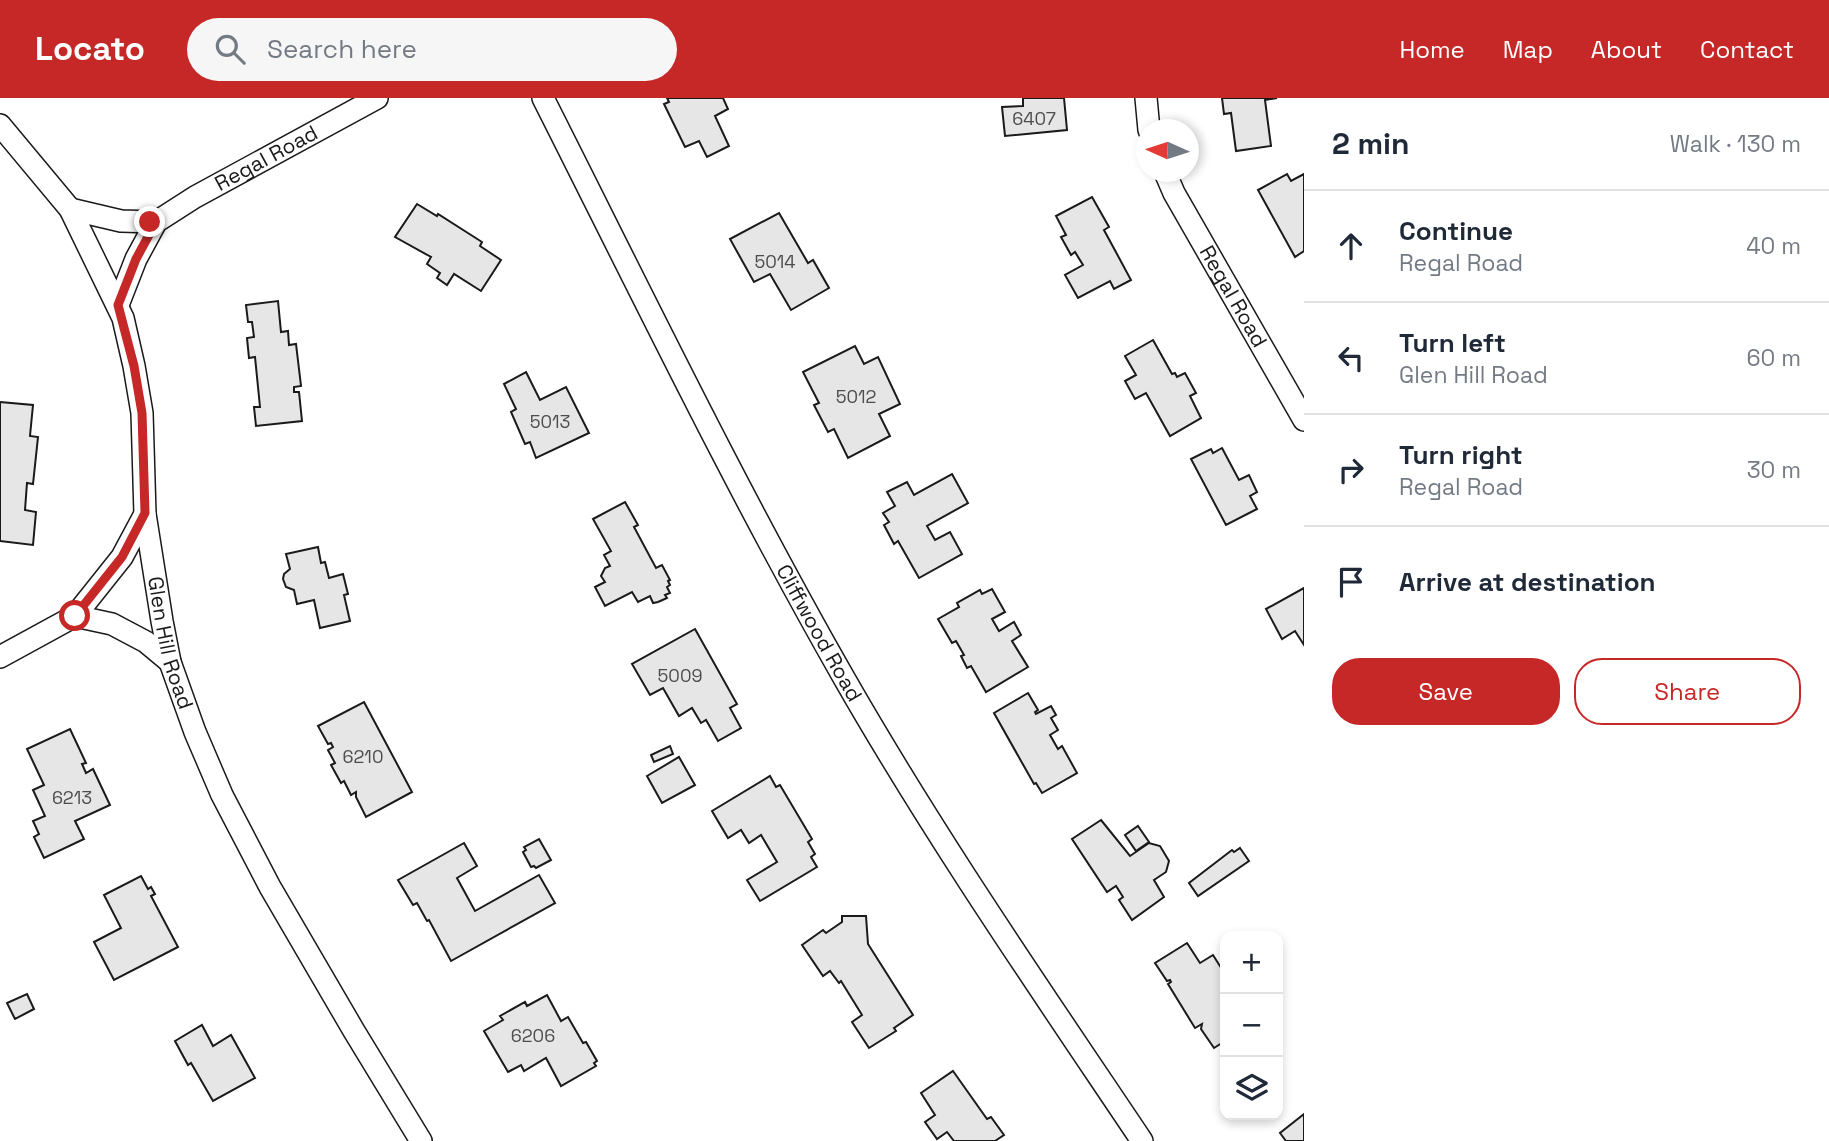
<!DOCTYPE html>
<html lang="en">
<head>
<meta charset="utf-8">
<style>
  :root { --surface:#fff; --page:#f6f6f7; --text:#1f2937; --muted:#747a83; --line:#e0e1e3; --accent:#c62828 }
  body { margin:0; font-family:"Space Grotesk",sans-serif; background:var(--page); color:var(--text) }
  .controls { position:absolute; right:21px; bottom:21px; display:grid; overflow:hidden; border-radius:14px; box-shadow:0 4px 10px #0003 }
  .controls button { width:63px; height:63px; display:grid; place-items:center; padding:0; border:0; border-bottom:2px solid var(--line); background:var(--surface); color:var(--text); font:35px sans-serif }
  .compass { position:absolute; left:1136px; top:21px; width:63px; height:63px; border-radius:50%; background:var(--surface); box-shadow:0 4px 10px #0003; rotate:273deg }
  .stop { position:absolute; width:21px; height:21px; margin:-16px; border:5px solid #c62828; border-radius:50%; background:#fff }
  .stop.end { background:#c62828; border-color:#fff; box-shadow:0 2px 7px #0008 }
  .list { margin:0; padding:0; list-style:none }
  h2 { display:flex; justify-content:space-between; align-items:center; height:91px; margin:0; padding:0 28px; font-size:30px }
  h2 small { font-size:23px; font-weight:400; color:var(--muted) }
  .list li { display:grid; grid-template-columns:46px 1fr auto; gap:21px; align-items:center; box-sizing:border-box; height:112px; padding:0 28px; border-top:2px solid var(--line) }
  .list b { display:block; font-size:26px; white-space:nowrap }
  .list p { margin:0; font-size:23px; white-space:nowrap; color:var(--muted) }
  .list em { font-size:23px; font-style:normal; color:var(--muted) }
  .actions { display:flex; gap:14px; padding:21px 28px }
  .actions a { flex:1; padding:16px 0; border:2px solid var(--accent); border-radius:28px; text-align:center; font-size:24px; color:var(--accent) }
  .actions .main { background:var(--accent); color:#fff }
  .icon { flex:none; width:38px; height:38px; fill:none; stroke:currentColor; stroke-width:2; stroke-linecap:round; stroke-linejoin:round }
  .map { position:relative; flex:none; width:1304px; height:1043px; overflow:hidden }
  header { display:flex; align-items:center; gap:42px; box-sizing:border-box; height:98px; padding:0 35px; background:var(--accent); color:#fff }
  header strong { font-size:33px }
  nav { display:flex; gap:38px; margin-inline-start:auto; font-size:24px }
  .search { width:490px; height:63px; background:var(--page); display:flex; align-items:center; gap:18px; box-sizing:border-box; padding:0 24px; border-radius:38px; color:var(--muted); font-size:26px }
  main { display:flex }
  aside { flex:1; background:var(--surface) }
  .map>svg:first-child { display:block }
</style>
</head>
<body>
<header>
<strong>Locato</strong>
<div class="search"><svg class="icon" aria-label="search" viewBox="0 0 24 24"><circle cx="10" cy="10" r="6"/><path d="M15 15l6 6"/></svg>Search here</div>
<nav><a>Home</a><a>Map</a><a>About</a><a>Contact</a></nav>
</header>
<main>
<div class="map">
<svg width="1304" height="1043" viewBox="0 0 1304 1043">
  <rect width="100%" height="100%" fill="#fff"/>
  <g fill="#e6e6e6" stroke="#1a1a1a" stroke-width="2">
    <path d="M 667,0 L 723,0 L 728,11 L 715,18 L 729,48 L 707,59 L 699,43 L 685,49 L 664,6 L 669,4 Z"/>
    <path d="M 1023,0 L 1064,0 L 1067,32 L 1005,38 L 1002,9 L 1023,8 Z"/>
    <path d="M 1222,0 L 1277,0 L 1265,2 L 1271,48 L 1236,53 L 1231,15 L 1224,16 Z"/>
    <path d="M 1287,76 L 1291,83 L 1304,76 L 1304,153 L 1295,159 L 1258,92 Z"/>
    <path d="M 1092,99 L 1109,129 L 1104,132 L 1131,182 L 1114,191 L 1110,183 L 1078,200 L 1065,177 L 1083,167 L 1075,154 L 1071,157 L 1061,139 L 1066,137 L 1056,118 Z"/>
    <path d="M 417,106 L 437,118 L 438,116 L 482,144 L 480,148 L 501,162 L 481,193 L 454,176 L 447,187 L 437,180 L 440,175 L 427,166 L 431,159 L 395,139 Z"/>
    <path d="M 779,115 L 808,165 L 813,162 L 829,190 L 791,212 L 770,176 L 754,184 L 730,141 Z"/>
    <path d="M 278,203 L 281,234 L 288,233 L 289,247 L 296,246 L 301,288 L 294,289 L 294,294 L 299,294 L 302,323 L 256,328 L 254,309 L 260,309 L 255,259 L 249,260 L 247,240 L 254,239 L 252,224 L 248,224 L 246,207 Z"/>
    <path d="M 1153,242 L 1172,276 L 1175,275 L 1177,279 L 1185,275 L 1196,295 L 1190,298 L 1201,320 L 1170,338 L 1146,295 L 1135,301 L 1125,283 L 1136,277 L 1125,258 Z"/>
    <path d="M 855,248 L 864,266 L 878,259 L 900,306 L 879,316 L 890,338 L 848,360 L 834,331 L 828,334 L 814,307 L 819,305 L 803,274 Z"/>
    <path d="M 526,274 L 540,302 L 566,289 L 589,335 L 536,360 L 530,344 L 525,346 L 511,314 L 516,311 L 504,286 Z"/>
    <path d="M 0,304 L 33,307 L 30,338 L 38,339 L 33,386 L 27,385 L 25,412 L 36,414 L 33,447 L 0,443 Z"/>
    <path d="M 1222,350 L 1239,382 L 1249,377 L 1257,394 L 1250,398 L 1257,411 L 1226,427 L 1191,361 L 1211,351 L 1213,355 Z"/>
    <path d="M 952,376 L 968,405 L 927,428 L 935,442 L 950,434 L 962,456 L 919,480 L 898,443 L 894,446 L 884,427 L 889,424 L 883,415 L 895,408 L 887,394 L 907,384 L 914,397 Z"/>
    <path d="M 625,404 L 638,427 L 634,429 L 656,470 L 662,467 L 670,482 L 668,483 L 670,487 L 667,489 L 670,495 L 665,497 L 667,500 L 658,504 L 653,505 L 650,498 L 638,504 L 632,494 L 605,508 L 595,489 L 605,484 L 601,478 L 605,470 L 610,468 L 604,457 L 611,453 L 593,421 Z"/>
    <path d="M 318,449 L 321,465 L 325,464 L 329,480 L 343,476 L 348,496 L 344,497 L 350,523 L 320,530 L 314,502 L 297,506 L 294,492 L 286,489 L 283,481 L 284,476 L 290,471 L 286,456 Z"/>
    <path d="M 1304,490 L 1304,547 L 1295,533 L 1282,541 L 1266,511 Z"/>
    <path d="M 992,491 L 1005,514 L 992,521 L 999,533 L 1014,524 L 1021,537 L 1012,543 L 1028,569 L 986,594 L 971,568 L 967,570 L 961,558 L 964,557 L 956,543 L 952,545 L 938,521 L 959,509 L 957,505 L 980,492 L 982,496 Z"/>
    <path d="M 695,531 L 737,606 L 730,610 L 741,630 L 718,643 L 706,622 L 701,625 L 692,610 L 679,618 L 663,590 L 650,597 L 632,566 Z"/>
    <path d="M 1028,595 L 1038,612 L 1035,614 L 1036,616 L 1051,608 L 1056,617 L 1051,620 L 1058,632 L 1050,637 L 1058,651 L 1062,648 L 1077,675 L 1042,695 L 1036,685 L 1034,686 L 994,615 Z"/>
    <path d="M 364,604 L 412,694 L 366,719 L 356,699 L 356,694 L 351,697 L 344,683 L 341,685 L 331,667 L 335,665 L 328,652 L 333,649 L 331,645 L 328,646 L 318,628 Z"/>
    <path d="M 70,631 L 86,665 L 82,666 L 86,675 L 93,671 L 110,707 L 75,723 L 84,741 L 44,760 L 34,739 L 39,736 L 33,723 L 45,718 L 33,692 L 44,687 L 27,651 Z"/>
    <path d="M 670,648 L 673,656 L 654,664 L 651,657 Z"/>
    <path d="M 679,659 L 695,687 L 662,705 L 647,678 Z"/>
    <path d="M 770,678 L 776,689 L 780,687 L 812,741 L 808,744 L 815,756 L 811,759 L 817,769 L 760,803 L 747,782 L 777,764 L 761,737 L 749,745 L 741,732 L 728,740 L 712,713 Z"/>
    <path d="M 1101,722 L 1130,758 L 1149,745 L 1160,748 L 1169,763 L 1166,774 L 1154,782 L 1164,799 L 1132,822 L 1119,802 L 1123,799 L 1116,788 L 1107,794 L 1072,741 Z"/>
    <path d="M 1138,728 L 1149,744 L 1136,753 L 1125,737 Z"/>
    <path d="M 539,741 L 551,762 L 536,770 L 534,768 L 531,769 L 523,754 L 526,752 L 524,749 Z"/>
    <path d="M 464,745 L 477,768 L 457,780 L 475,813 L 539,777 L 555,805 L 451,863 L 429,822 L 427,823 L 417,805 L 413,807 L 398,782 Z"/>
    <path d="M 1240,750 L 1249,763 L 1198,798 L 1189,785 L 1232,752 L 1234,754 Z"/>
    <path d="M 141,778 L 148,791 L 151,789 L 155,796 L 151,798 L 178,849 L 114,882 L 94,844 L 121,830 L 104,797 Z"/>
    <path d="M 842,818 L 866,818 L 868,846 L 913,917 L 894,930 L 896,933 L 869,950 L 852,924 L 862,917 L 841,883 L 839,885 L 830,873 L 823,878 L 802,847 L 823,832 L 826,835 L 842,824 Z"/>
    <path d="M 1187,845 L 1200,865 L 1213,857 L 1225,876 L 1225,943 L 1214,950 L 1201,931 L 1202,926 L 1195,930 L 1168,886 L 1171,884 L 1170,882 L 1167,883 L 1155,865 Z"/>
    <path d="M 27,896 L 34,911 L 15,921 L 7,905 Z"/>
    <path d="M 547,897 L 561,923 L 568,919 L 583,945 L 586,944 L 597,963 L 594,965 L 596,968 L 561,988 L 546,960 L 524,973 L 521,967 L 508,974 L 484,933 L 503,922 L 500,918 L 525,904 L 527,908 Z"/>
    <path d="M 202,927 L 213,948 L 231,937 L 255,980 L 213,1003 L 191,965 L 188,967 L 175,943 Z"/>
    <path d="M 953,973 L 987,1021 L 991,1019 L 1004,1037 L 995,1043 L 954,1043 L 947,1034 L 937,1041 L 925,1024 L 935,1017 L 921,995 Z"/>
    <path d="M 1304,1016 L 1304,1043 L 1286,1043 L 1280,1035 Z"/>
  </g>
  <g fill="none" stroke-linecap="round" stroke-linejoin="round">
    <defs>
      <g id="minor">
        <path id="s1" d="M 543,0 C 641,194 736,391 844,580 C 935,739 1040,891 1142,1043"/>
        <path d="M 1146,0 L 1149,32"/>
        <path id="s2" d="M 0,27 L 70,111 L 123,220 L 134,268 L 142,315 L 145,416 L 162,523 L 170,564 L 195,634 L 222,697 L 270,789 L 354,933 L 421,1043"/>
        <path id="s3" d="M 1165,74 L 1174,95 L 1304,322"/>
        <path d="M 70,111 L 121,123 L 156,124"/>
        <path id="s4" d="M 118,207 L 136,161 L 156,124 L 195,99 L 377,0"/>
        <path d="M 75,518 L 112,526 L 146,544 L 170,564"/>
        <path d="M 0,559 L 75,518 L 122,459 L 145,416"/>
      </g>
    </defs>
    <use href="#minor" stroke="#1a1a1a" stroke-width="24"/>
    <use href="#minor" stroke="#fff" stroke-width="21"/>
  </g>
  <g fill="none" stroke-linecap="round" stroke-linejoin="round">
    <path stroke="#c62828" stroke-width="9" d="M 75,518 L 122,459 L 145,415 L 142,315 L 134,268 L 118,207 L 136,161 L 156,124 L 150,124"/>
  </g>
  <g text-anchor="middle" stroke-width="5" stroke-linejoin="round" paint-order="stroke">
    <g font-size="18" fill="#4d4d4d">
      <text x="1034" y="27">6407</text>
      <text x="775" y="170">5014</text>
      <text x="856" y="305">5012</text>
      <text x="550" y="330">5013</text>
      <text x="680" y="584">5009</text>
      <text x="363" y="665">6210</text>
      <text x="72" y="706">6213</text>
      <text x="533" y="944">6206</text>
    </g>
    <g font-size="21" fill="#1a1a1a" stroke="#fff">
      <text dy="7" stroke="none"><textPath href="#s4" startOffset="219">Regal Road</textPath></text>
      <text dy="7" stroke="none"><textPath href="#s3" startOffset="142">Regal Road</textPath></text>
      <text dy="7" stroke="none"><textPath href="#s1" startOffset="602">Cliffwood Road</textPath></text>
      <text dy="7" stroke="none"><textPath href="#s2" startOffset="560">Glen Hill Road</textPath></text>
    </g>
  </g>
</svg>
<div class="controls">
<button>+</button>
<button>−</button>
<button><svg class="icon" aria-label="layers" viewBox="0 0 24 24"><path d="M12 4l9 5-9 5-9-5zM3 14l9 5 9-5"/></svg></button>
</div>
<svg class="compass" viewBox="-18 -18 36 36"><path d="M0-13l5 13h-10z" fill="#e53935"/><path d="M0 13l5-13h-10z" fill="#747a83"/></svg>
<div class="stop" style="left:75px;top:518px"></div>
<div class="stop end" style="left:150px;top:124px"></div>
</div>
<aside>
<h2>2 min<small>Walk · 130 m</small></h2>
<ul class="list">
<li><svg class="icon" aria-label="ahead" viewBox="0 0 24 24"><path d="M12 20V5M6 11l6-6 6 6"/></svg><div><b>Continue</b><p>Regal Road</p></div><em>40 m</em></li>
<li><svg class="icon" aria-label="left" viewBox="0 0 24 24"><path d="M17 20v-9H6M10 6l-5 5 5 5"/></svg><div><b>Turn left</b><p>Glen Hill Road</p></div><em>60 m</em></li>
<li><svg class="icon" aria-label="right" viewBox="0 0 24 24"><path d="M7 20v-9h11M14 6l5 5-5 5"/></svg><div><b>Turn right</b><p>Regal Road</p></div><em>30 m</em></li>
<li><svg class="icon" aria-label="arrive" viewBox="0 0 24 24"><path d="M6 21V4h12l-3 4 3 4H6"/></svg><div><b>Arrive at destination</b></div></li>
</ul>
<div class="actions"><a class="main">Save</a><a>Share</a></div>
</aside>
</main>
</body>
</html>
